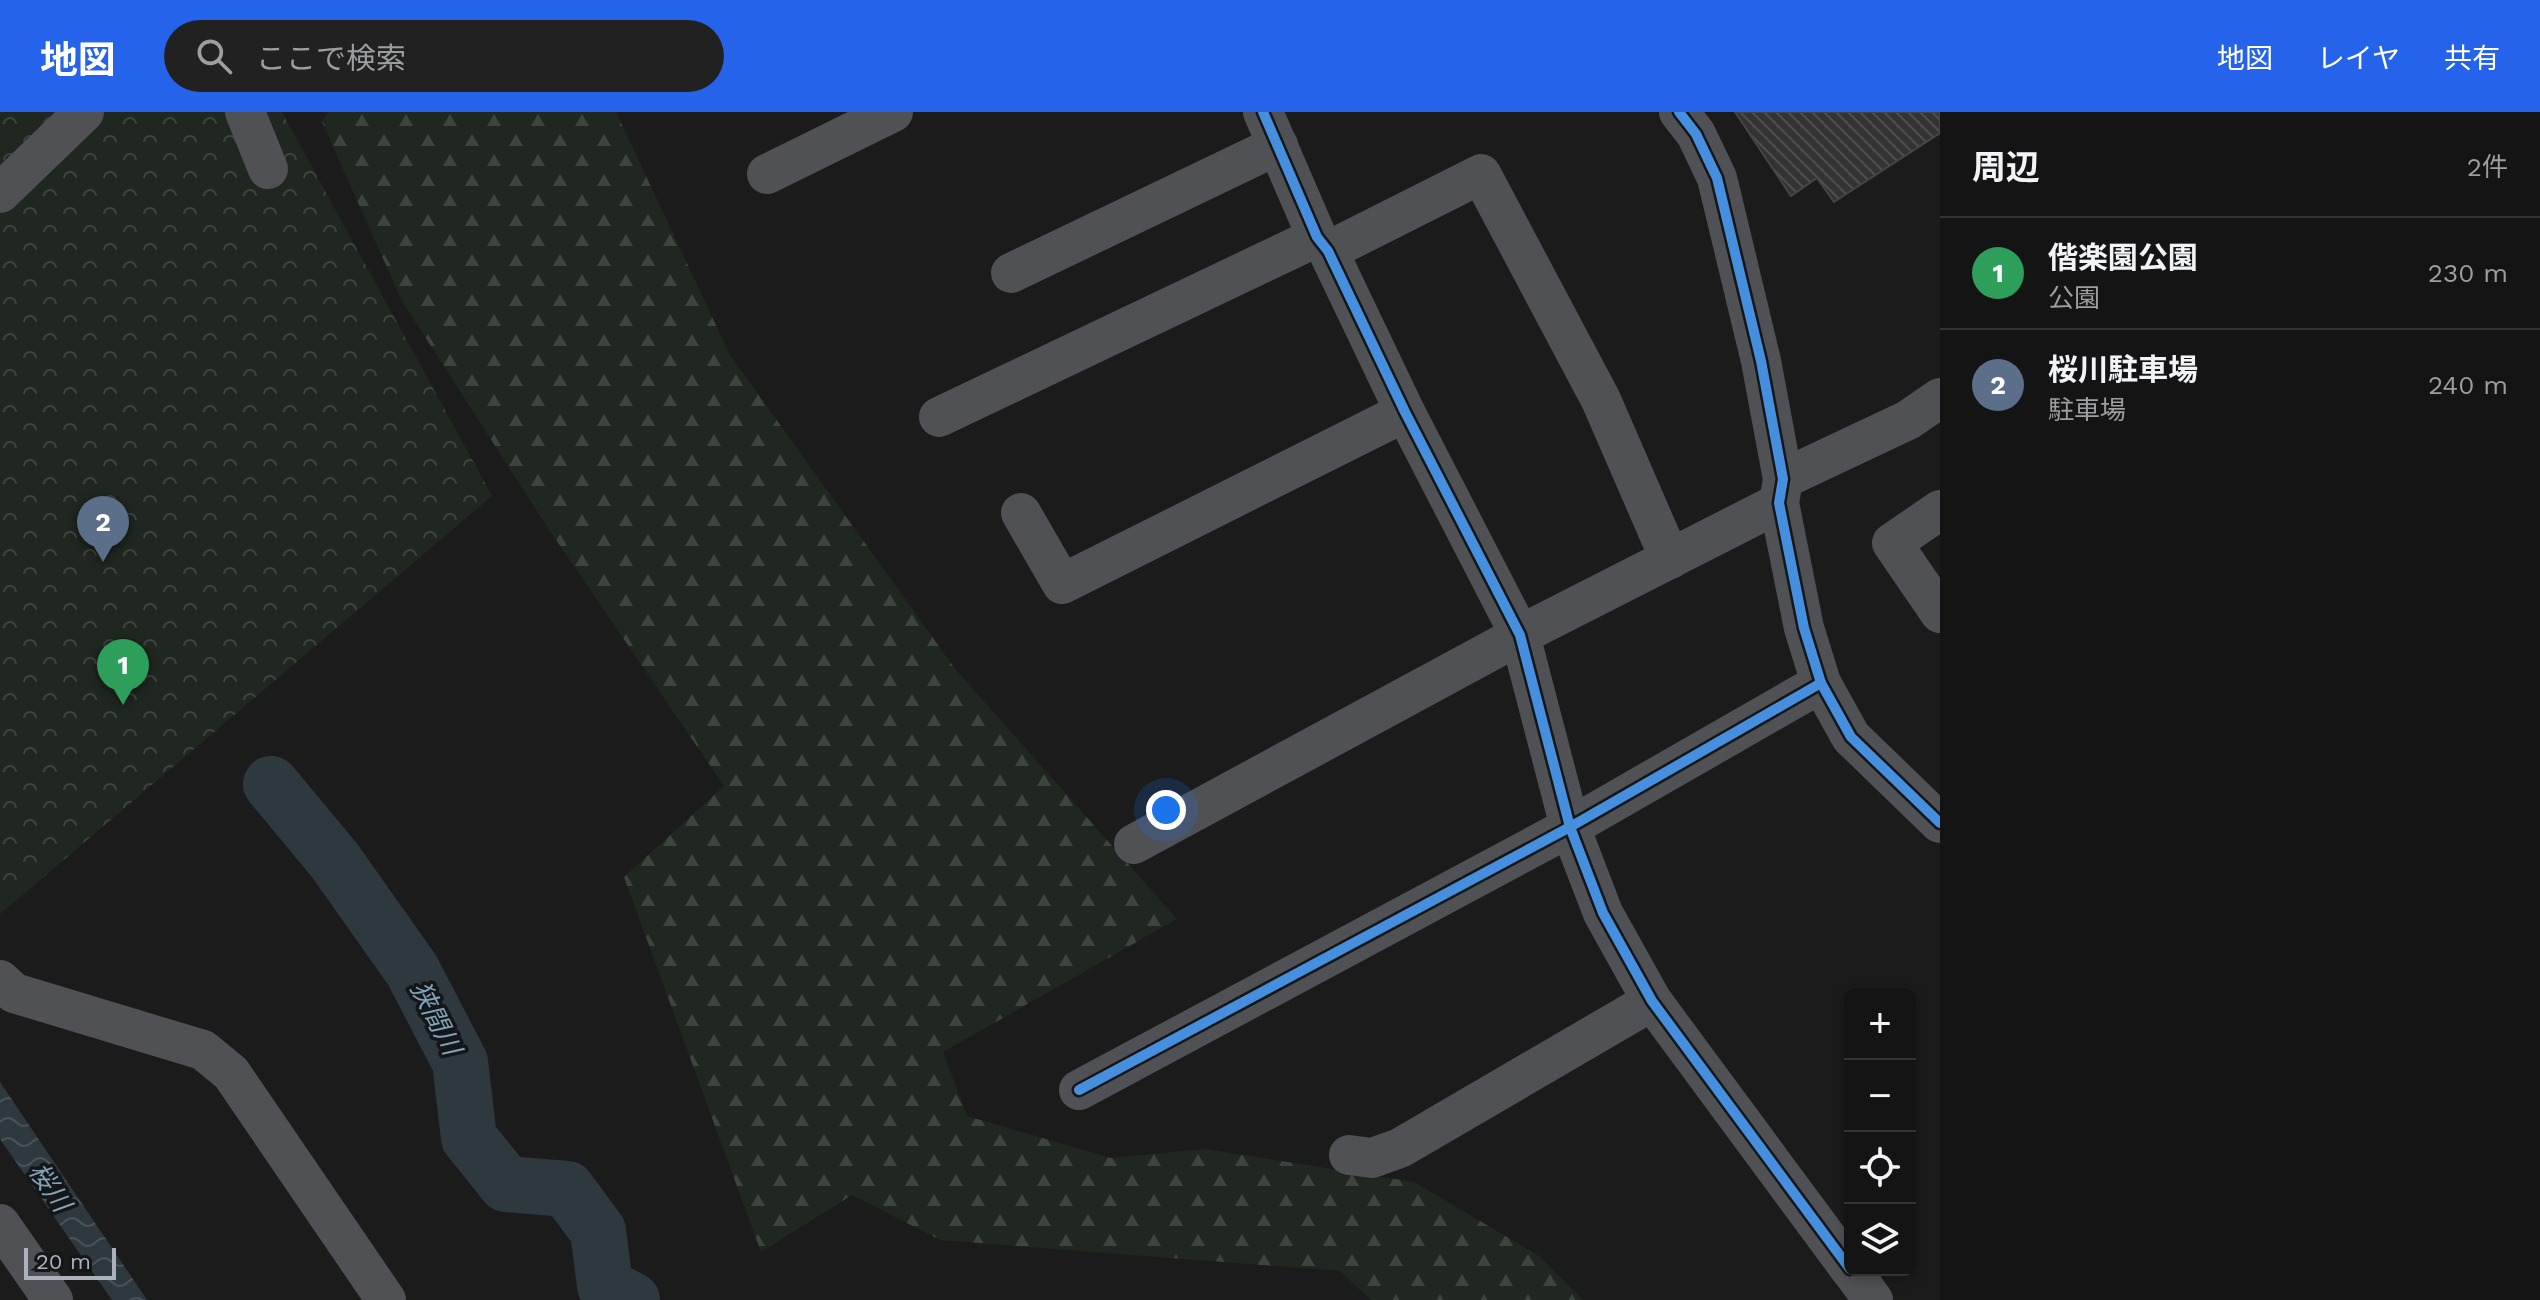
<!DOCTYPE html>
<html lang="ja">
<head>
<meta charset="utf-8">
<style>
  :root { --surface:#141415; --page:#212122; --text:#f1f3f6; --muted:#9d9ea0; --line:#333334; --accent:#2563eb }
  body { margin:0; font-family:"Work Sans","Noto Sans JP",sans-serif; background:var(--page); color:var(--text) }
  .controls { position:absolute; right:24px; bottom:24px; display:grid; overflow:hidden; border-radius:12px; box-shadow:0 4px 12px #0003 }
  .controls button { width:72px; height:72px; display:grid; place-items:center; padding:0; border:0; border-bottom:2px solid var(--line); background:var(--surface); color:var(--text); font:40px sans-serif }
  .scale { position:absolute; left:24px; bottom:20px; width:92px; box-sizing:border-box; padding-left:8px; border:4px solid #acb2bd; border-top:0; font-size:22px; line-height:28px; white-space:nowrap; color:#acb2bd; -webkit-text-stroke:6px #151618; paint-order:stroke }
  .you { position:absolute; left:1166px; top:698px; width:28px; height:28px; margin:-20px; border:6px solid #fff; border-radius:50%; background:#1a73e8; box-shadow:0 0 0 12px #1a73e833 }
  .badge { display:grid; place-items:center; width:52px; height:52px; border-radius:50%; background:var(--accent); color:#fff; font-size:26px; font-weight:700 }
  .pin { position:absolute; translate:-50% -66px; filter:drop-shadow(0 2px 4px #0008) }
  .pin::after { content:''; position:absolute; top:42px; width:28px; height:24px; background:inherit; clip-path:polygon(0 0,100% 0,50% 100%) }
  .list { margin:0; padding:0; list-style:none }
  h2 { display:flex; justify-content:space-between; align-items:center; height:104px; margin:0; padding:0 32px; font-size:34px }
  h2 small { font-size:26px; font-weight:400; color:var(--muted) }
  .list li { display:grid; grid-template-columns:52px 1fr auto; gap:24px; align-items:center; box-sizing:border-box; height:112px; padding:0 32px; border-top:2px solid var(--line) }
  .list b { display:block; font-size:30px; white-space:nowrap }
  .list p { margin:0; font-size:26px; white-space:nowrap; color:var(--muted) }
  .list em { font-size:26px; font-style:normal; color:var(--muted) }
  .icon { flex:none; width:44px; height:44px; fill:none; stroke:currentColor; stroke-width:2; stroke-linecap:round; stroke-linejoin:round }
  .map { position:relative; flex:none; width:1940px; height:1188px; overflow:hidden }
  header { display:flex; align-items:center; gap:48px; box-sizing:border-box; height:112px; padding:0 40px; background:var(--accent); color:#fff }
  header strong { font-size:38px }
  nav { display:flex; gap:44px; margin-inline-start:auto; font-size:28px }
  .search { width:560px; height:72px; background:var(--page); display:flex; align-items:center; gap:20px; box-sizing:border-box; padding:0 28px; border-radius:44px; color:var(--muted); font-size:30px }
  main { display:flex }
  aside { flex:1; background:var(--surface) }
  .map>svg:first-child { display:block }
</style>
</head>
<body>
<header>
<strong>地図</strong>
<div class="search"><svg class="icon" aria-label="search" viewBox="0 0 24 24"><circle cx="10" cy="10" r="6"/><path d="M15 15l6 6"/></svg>ここで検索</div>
<nav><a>地図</a><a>レイヤ</a><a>共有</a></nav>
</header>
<main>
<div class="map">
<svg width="1940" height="1188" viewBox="0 0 1940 1188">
  <defs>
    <pattern id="forest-firs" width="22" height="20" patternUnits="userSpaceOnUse" patternTransform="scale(2)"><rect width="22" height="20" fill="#1f2720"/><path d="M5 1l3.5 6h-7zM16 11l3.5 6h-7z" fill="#3d443e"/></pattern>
    <pattern id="park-crowns" width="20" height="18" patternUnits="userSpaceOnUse" patternTransform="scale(2)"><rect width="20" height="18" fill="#1f2720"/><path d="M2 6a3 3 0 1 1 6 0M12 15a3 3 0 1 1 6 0" fill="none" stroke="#3d443e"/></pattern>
    <pattern id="water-waves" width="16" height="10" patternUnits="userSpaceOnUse" patternTransform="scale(2)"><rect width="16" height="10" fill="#2d383f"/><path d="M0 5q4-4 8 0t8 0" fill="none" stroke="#495259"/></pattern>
    <pattern id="building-back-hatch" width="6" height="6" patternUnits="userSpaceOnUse" patternTransform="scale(2)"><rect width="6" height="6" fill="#333334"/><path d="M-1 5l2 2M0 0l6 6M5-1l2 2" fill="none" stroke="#4e4e4f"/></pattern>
  </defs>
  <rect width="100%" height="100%" fill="#1b1b1c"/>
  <path fill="url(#forest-firs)" d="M 328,0 L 616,0 L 730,243 L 956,558 L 1177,807 L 943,940 L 967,1004 L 1111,1046 L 1206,1037 L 1414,1070 L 1539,1144 L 1583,1188 L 1371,1188 L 1340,1159 L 940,1128 L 852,1083 L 761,1140 L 624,765 L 724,674 L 546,413 L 402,189 L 322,10 Z"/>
  <path fill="url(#park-crowns)" d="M 0,0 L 282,0 L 492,384 L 0,802 Z"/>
  <path fill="url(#water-waves)" d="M 0,970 L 147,1188 L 112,1188 L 0,1027 Z"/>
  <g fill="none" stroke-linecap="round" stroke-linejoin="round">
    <path stroke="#2d383f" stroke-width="56" d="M 271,672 L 335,749 L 412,858 L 460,950 L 469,1026 L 506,1072 L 567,1077 L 598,1119 L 605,1174 L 632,1188"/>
  </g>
  <path fill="url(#building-back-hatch)" stroke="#444548" stroke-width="2" d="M 1735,0 L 1940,0 L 1940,21 L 1834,90 L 1817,66 L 1791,84 Z"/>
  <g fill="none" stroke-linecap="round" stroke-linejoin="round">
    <g stroke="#505155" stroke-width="40">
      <path d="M 245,0 L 268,57"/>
      <path d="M 1263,0 L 1317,125 L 1328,139 L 1405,300 L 1520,523 L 1570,715 L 1603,801 L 1652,889 L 1850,1157"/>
      <path d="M 1679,0 L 1696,22 L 1717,66 L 1761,249 L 1783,367 L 1779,391 L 1804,516 L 1821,571 L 1851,625 L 1940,711"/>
      <path d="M 767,62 L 893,0"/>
      <path d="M 0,81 L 84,0"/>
      <path d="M 1328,139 L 1481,62 L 1601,288 L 1670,447"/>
      <path d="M 1011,161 L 1278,33"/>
      <path d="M 939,305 L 1317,125"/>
      <path d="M 1783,367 L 1908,308 L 1940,286"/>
      <path d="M 1940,398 L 1892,431 L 1940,501"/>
      <path d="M 1021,401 L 1062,472 L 1405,300"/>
      <path d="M 1134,732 L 1520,523 L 1779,391"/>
      <path d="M 0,868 L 14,881 L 203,938 L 231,961 L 386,1188"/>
      <path d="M 1079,978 L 1570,715 L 1821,571"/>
      <path d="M 1349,1043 L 1372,1046 L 1400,1036 L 1652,889"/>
      <path d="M 0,1112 L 53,1188"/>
      <path d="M 1851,1158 L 1873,1188"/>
    </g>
    <defs>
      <g id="cycleway">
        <path d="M 1263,0 L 1317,125 L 1328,139 L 1405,300 L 1520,523 L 1570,715 L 1603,801 L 1652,889 L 1850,1157"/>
        <path d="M 1679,0 L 1696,22 L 1717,66 L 1761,249 L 1783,367 L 1779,391 L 1804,516 L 1821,571 L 1851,625 L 1940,711"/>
        <path d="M 1079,978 L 1570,715 L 1821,571"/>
      </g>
    </defs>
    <use href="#cycleway" stroke="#151618" stroke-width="15"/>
    <use href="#cycleway" stroke="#468fdf" stroke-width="10"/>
  </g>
  <g text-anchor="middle" stroke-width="7" stroke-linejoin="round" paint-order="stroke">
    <g font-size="26" font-style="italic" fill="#81a3ba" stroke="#151618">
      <text transform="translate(436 906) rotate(63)" y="9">狭間川</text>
      <text transform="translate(50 1075) rotate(56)" y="9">桜川</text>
    </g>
  </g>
</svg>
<div class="controls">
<button>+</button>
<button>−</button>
<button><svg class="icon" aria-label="locate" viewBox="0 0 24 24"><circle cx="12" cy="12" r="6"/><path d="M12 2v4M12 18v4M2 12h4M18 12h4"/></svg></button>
<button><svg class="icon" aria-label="layers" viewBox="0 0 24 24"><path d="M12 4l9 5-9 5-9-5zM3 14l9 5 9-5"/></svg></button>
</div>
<div class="scale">20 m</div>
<div class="you"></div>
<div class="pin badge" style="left:123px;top:593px;background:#2e9e5b">1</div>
<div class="pin badge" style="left:103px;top:450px;background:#5c6f8a">2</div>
</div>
<aside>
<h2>周辺<small>2件</small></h2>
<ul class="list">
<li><span class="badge" style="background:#2e9e5b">1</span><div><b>偕楽園公園</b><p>公園</p></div><em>230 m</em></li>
<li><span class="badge" style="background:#5c6f8a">2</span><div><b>桜川駐車場</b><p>駐車場</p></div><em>240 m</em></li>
</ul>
</aside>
</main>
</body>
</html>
